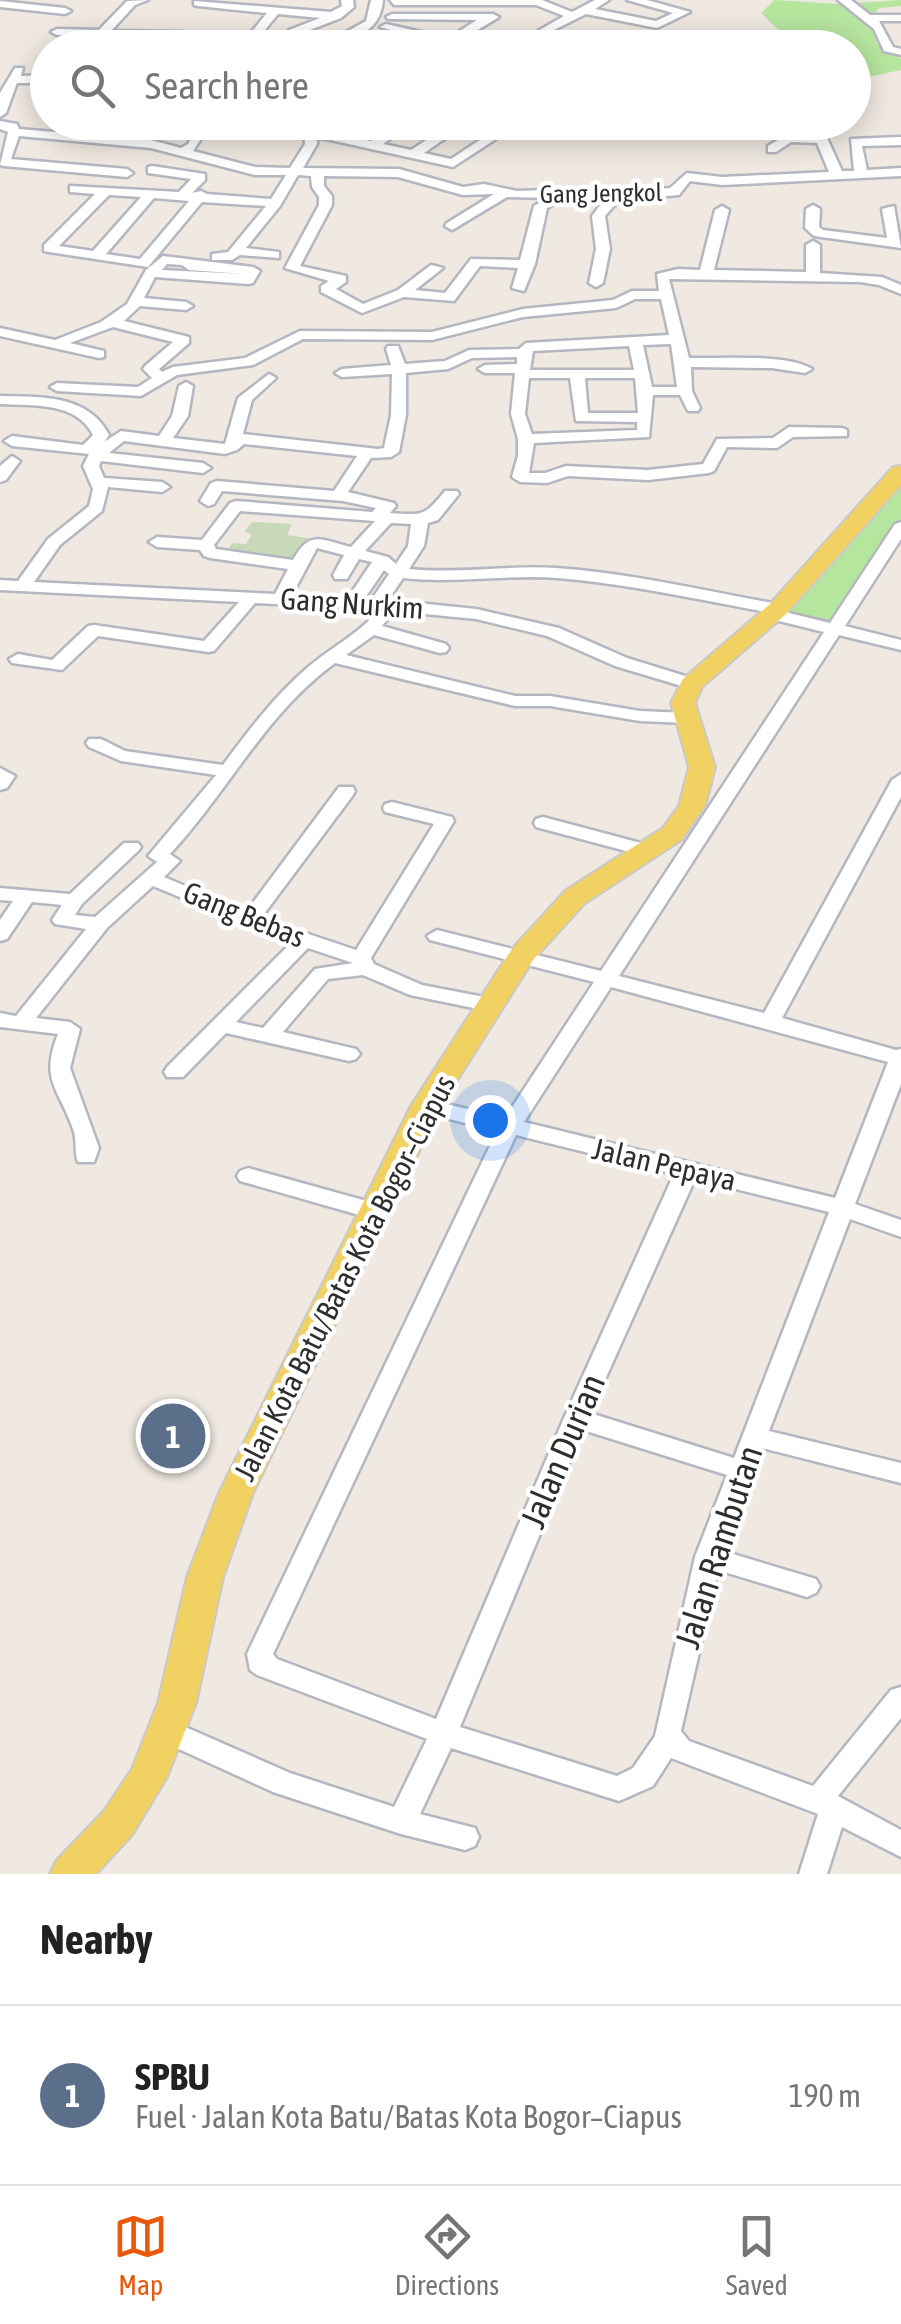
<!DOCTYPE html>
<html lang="en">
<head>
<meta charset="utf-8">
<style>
  :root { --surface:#fff; --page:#f2f2f2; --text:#222; --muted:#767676; --line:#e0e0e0; --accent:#ea580c }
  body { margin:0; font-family:"Asap Condensed",sans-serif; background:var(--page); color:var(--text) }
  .you { position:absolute; left:490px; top:1120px; width:35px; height:35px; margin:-25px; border:8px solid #fff; border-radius:50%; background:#1a73e8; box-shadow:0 0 0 15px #1a73e833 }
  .badge { display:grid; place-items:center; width:65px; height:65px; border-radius:50%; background:var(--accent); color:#fff; font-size:32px; font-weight:700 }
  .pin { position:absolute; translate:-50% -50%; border:5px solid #fff; box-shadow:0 2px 10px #0006 }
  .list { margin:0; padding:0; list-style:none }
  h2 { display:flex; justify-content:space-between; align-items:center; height:130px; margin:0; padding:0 40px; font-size:42px }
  h2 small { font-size:32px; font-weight:400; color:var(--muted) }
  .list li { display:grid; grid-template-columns:65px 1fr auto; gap:30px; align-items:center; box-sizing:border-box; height:180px; padding:0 40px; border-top:2px solid var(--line) }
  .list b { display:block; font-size:38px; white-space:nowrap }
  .list p { margin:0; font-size:32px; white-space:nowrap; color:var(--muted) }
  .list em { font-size:32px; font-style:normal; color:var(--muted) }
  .icon { flex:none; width:55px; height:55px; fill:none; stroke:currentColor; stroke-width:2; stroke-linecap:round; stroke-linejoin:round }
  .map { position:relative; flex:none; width:901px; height:1874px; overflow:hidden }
  .search { position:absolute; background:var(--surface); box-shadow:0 5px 25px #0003; left:30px; right:30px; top:30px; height:110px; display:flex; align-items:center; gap:25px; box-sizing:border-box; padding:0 35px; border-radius:55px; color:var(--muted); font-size:38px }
  .sheet { height:310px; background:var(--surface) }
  nav { display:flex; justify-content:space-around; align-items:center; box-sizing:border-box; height:140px; border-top:2px solid var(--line); background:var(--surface); font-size:28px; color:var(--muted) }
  nav a { display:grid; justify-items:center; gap:5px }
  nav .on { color:var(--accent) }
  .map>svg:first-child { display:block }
</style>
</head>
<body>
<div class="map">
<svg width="901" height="1874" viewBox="0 0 901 1874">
  <rect width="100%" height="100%" fill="#efe9e1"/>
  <g fill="#b6e59e">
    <path d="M 774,0 L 838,4 L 901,0 L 901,6 L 880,8 L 874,13 L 877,44 L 901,59 L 901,70 L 854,80 L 854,60 L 858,58 L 854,48 L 783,34 L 761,13 Z"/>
    <path d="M 898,486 L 901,487 L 901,524 L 832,625 L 778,613 Z"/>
  </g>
  <path fill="#c8d9b8" d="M 252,522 L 292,524 L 287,535 L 313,539 L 296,566 L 224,557 L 232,543 L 246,544 L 252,534 L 244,532 Z"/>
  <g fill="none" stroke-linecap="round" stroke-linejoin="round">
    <defs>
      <g id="minor">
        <path d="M 148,0 L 135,5 L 111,31 L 183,32 L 190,37 L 240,46 L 267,13 L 198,6 L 194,5 L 194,1 L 331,12 L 342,6 L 341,0 L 353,0 L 354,7 L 341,18 L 302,33 L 308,48 L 296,48 L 289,30 L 320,18 L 278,14 L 250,48 L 211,48 L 182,42 L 179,38 L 57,35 L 51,32 L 57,29 L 99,30 L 127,1 Z"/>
        <path d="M 371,0 L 383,0 C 381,24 367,33 346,42 L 359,48 L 332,44 L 332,40 L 366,21 Z"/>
        <path d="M 390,0 L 542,0 L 572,12 L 595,0 L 609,0 L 595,9 L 656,21 L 673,13 L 627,0 L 647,0 L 690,12 L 657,28 L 586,14 L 542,36 L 536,33 L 538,31 L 564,16 L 536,5 L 394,5 Z"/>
        <path d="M 838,0 L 851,0 L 870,15 L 901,15 L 901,21 L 879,21 L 893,47 L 901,49 L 901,55 L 884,51 L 874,29 Z"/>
        <path d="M 0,1 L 65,8 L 71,11 L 65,14 L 0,7 Z"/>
        <path d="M 392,14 L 493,14 L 499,17 L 448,48 L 434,48 L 439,43 L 380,27 L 386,24 L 448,38 L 477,20 L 388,19 L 386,17 Z"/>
        <path d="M 15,68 L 23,68 L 21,76 L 48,75 L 48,83 L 17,83 L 6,113 L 0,117 L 0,93 Z"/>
        <path d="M 0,121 L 17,124 L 19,129 L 151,140 L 181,148 L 188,144 L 200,122 L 212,122 L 193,151 L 255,167 L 290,168 L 305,144 L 304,134 L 297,130 L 304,122 L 317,122 L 312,128 L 338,134 L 356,122 L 371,122 L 350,137 L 371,141 L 399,122 L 414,122 L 383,144 L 411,150 L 454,122 L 469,122 L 424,153 L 451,159 L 507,122 L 522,122 L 453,167 L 317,137 L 317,144 L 303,168 L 399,169 L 463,187 L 484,184 L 517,191 L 573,189 L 612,193 L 670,188 L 687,173 L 722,177 L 829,172 L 817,143 L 791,142 L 776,152 L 768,152 L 768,146 L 788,134 L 826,136 L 842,171 L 854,171 L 851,139 L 901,137 L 901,145 L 862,146 L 867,170 L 901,168 L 901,176 L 722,185 L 690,181 L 679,195 L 619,200 L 605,216 L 610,249 L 603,283 L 596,287 L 589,283 L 596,249 L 592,216 L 604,200 L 566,197 L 547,208 L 535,264 L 524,291 L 512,288 L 518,268 L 480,266 L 454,301 L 404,297 L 362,313 L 321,292 L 321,286 L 329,281 L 285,268 L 319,205 L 319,197 L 312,187 L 311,176 L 298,175 L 280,206 L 246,248 L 279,252 L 279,258 L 240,255 L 232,260 L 212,260 L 212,254 L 228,252 L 266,206 L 202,202 L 148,267 L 49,252 L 44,251 L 44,245 L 95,194 L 70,192 L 70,186 L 179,192 L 191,179 L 148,173 L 148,167 L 152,166 L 205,174 L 205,180 L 192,193 L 201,191 L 207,194 L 271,199 L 286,175 L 255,175 L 151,148 L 19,136 L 11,159 L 127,169 L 133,173 L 127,177 L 4,166 L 0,165 L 8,132 L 0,129 ZM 324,176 L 398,177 L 463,195 L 494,194 L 447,223 L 445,226 L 452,230 L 507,197 L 548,198 L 534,206 L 520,260 L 471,259 L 445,293 L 415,290 L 443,268 L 431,265 L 398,290 L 363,304 L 336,289 L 346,282 L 346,276 L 300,266 L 332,205 L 332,196 L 324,186 ZM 109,195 L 141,197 L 93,251 L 59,246 ZM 154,198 L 189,201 L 140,259 L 106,254 Z"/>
        <path d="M 813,205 L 820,209 L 819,227 L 823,230 L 887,238 L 882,209 L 894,206 L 901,248 L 814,236 L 805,228 L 806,209 Z"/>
        <path d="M 722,206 L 729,210 L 714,270 L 806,272 L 806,245 L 813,241 L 820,245 L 820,273 L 882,277 L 901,285 L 901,294 L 879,285 L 860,282 L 669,279 L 689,358 C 721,359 786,353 812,369 L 805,373 L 772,368 L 691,367 L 692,391 L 700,408 L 698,411 L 688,411 L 680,395 L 653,395 L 649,437 L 534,443 L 529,473 L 545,473 L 566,466 L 648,470 L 703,464 L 717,439 L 773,438 L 789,427 L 842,428 L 847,430 L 847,436 L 793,437 L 777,448 L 727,447 L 714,471 L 709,473 L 648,480 L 568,476 L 547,483 L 520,482 L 512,477 L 518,456 L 518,439 L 511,414 L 515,373 L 485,373 L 478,369 L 485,365 L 517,364 L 517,357 L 472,358 L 448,369 L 406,373 L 406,415 L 399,452 L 391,457 L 371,458 L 348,492 L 394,503 L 396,506 L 390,513 C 423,515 424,517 445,491 L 457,491 L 459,494 L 438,520 L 428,523 L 424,546 L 409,569 C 457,574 507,565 556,568 C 631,573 705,591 778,604 L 784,605 L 785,612 L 830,623 L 895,524 L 901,522 L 901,539 L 845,626 L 901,640 L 901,650 L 839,635 L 619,976 L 764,1013 L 892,780 L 901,774 L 901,797 L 782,1018 L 896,1050 L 901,1049 L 901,1084 L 855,1204 L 901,1220 L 901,1237 L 850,1219 L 769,1431 L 901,1463 L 901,1483 L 762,1448 L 723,1551 L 816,1579 L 820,1586 L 816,1593 L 807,1597 L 718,1570 L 681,1731 L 689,1741 L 813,1786 L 891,1690 L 901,1687 L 901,1718 L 838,1796 L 901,1830 L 901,1857 L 842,1827 L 827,1874 L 799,1874 L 818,1814 L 671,1758 L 653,1786 L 619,1801 L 451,1748 L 420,1814 L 475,1828 L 479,1837 L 475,1846 L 465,1850 L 401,1834 L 273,1792 L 157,1739 L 153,1731 L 157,1723 L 167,1719 L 290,1773 L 394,1807 L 427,1739 L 257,1675 L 250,1670 L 247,1654 L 497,1131 L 418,1111 L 415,1106 L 426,1099 L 505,1118 L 594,982 L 430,940 L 427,936 L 437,930 L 601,971 L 824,632 L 767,618 L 766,612 C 697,599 628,584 558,578 C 506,574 454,584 403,578 L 388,600 L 476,609 L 559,628 L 627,658 L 698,680 L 701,684 L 692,689 L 615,666 L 547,636 L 476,619 L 394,611 L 382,626 L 446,644 L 449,648 L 446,652 L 440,653 L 374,635 L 346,655 L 515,696 L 550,696 L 640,711 L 686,713 L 695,718 L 686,723 L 640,721 L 550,706 L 515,706 L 335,663 C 265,714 228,792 170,854 L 180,861 L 164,877 L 246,912 L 339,787 L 353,787 L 355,791 L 353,795 L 261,918 L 356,950 L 434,824 L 385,812 L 383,808 L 385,804 L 392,802 L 452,817 L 454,821 L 371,958 L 374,964 L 422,985 L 500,1000 L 503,1005 L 500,1010 L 493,1012 L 410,995 L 363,975 L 328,979 L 283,1032 L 356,1049 L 360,1054 L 356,1059 L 349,1061 L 226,1033 L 183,1077 L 167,1077 L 164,1072 L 167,1067 L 291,943 L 153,886 L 107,928 L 36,1018 L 70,1022 L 80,1029 L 70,1068 L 99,1148 L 94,1162 L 78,1162 C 74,1153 77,1143 74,1132 C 60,1089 39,1082 58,1034 L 0,1027 L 0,1013 L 16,1016 L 86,929 L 55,924 L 52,920 L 62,905 L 32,902 L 7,939 L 0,941 L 0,920 L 13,901 L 0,900 L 0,888 L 70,894 L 124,843 L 138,843 L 141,847 L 138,851 L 82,904 L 75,915 L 95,917 L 157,862 L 148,856 L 216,775 L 121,761 L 89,747 L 86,743 L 89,739 L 101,739 L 125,751 L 223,765 C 248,731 274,697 306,669 C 329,648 359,635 379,609 L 255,603 L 214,651 L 208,652 L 98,636 L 62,670 L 12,663 L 9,659 L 18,654 L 52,660 L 88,626 L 94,625 L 204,641 L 239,602 L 0,590 L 0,580 L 18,581 L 48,539 L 89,506 L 93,489 L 83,466 L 89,454 L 12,446 L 4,441 L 12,436 L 83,445 L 93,435 C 76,401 32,406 0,404 L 0,396 C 40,397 88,394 109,435 L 104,442 L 121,431 L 159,436 L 172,416 L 179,386 L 186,382 L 193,386 L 188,416 L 173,438 L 225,444 L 238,398 L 269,374 L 276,378 L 252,400 L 243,434 L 378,449 L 384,448 L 391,415 L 392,374 L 342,377 L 335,373 L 342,369 L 391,365 L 386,349 L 388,346 L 398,346 L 405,364 L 445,361 L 469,350 L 519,349 L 526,343 L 669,335 L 661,299 L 635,299 L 616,308 L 523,317 L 432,340 L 303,339 L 253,365 L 177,375 L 141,396 L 57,391 L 50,387 L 57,383 L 138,387 L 152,378 L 143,369 L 145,366 L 173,342 L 113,327 L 70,343 L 104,351 L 104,357 L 99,358 L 0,336 L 0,328 L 55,340 L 101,322 L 127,304 L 146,270 L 163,256 L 253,267 L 260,271 L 253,283 L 248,284 L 155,277 L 144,298 L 186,302 L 193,306 L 186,310 L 140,306 L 124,321 L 189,337 L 189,343 L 159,369 L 162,372 L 173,367 L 245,358 L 300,331 L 432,332 L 523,309 L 613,300 L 632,291 L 659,291 L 657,274 L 678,269 L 700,270 L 715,210 ZM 167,264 L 182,265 L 189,270 L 244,274 L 162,270 ZM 671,344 L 677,387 L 652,387 L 643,345 ZM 629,346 L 634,370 L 530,370 L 533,351 ZM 529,378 L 570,378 L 576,421 L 637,422 L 637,430 L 532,434 L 525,414 ZM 585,378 L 635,378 L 638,413 L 588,413 ZM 124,441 L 225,454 L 237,450 L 244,444 L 357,456 L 334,491 L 217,481 L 211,483 L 200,501 L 208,506 L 214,504 L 222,491 L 343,501 L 376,508 L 372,512 L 236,501 L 230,503 L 202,540 L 157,537 L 149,542 L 157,547 L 200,550 L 204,556 L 210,558 L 288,569 L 275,594 L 34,582 L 60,545 L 102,511 L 108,487 L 162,492 L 170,487 L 162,482 L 104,478 L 99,466 L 101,461 L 203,473 L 211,468 L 203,463 L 109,453 ZM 240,511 L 375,521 L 351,547 C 321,540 310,529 293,560 L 216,549 L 214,545 ZM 391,523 L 411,524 L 408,546 L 396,564 L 388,557 L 365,551 ZM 317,548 L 344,555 L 333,575 L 335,579 L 347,579 L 359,559 L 372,562 L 348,598 L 292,595 ZM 384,570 L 389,574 L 372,599 L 365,598 ZM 308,948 L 353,963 L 315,969 L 263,1028 L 236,1022 ZM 611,987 L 888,1062 L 835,1198 L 524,1122 ZM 516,1135 L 674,1174 L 564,1418 L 436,1719 L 277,1659 L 273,1654 ZM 695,1179 L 829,1212 L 734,1458 L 590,1413 ZM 583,1430 L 727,1475 L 695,1557 L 655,1736 L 633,1768 L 617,1776 L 460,1727 Z"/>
        <path d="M 12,456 L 20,461 L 6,480 L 0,482 L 0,466 Z"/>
        <path d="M 0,768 L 15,776 L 7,788 L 0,790 Z"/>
        <path d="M 543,817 L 652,846 L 655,850 L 645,856 L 536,827 L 534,823 L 536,819 Z"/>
        <path d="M 248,1168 L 381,1205 L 384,1211 L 381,1217 L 373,1219 L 240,1181 L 237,1176 L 240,1171 Z"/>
      </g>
      <path id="major" d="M 901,466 L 901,485 L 786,614 L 702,687 L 695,703 L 715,767 L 705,806 L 681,840 L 585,903 L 533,960 L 441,1106 L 253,1493 L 223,1577 L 196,1703 L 167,1777 L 132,1835 L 96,1874 L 50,1874 L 56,1861 L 104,1811 L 132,1769 L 158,1703 L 187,1577 L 219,1493 L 411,1106 L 512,949 L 565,891 L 663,828 L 679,806 L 689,767 L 671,703 L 683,679 L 770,604 L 893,467 Z"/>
    </defs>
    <use href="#minor" stroke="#b4b7c1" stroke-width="5"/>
    <use href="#major" stroke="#c9c9c9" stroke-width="4"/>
    <use href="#minor" fill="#fff" fill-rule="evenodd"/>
    <use href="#major" fill="#f2d163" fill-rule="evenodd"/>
  </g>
  <g text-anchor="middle" stroke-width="9" stroke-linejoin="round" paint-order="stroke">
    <g font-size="25" fill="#2e2e2e" stroke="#fff">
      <text transform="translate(601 193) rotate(-1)" y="9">Gang Jengkol</text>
    </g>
    <g font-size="30" fill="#2e2e2e" stroke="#fff">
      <text transform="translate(352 604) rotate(4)" y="10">Gang Nurkim</text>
      <text transform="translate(244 915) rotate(22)" y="10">Gang Bebas</text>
      <text transform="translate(664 1165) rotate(13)" y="10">Jalan Pepaya</text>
      <text transform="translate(345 1278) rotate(-63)" y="10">Jalan Kota Batu/Batas Kota Bogor–Ciapus</text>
    </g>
    <g font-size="35" fill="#2e2e2e" stroke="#fff">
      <text transform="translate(563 1451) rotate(-67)" y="12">Jalan Durian</text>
      <text transform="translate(719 1547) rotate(-72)" y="12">Jalan Rambutan</text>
    </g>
  </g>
</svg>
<div class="you"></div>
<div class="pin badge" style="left:173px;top:1436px;background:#5c6f8a">1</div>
<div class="search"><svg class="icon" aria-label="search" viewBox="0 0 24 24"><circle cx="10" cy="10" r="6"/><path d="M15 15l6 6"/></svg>Search here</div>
</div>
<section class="sheet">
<h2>Nearby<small></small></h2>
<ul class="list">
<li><span class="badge" style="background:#5c6f8a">1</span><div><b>SPBU</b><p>Fuel · Jalan Kota Batu/Batas Kota Bogor–Ciapus</p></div><em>190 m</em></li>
</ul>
</section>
<nav>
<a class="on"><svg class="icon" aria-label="map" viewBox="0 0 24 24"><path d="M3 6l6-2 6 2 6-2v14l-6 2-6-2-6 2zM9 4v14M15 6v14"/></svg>Map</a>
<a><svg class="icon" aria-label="directions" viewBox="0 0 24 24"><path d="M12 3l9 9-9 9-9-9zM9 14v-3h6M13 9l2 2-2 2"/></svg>Directions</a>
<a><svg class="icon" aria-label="saved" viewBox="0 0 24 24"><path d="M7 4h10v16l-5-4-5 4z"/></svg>Saved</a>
</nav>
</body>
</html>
